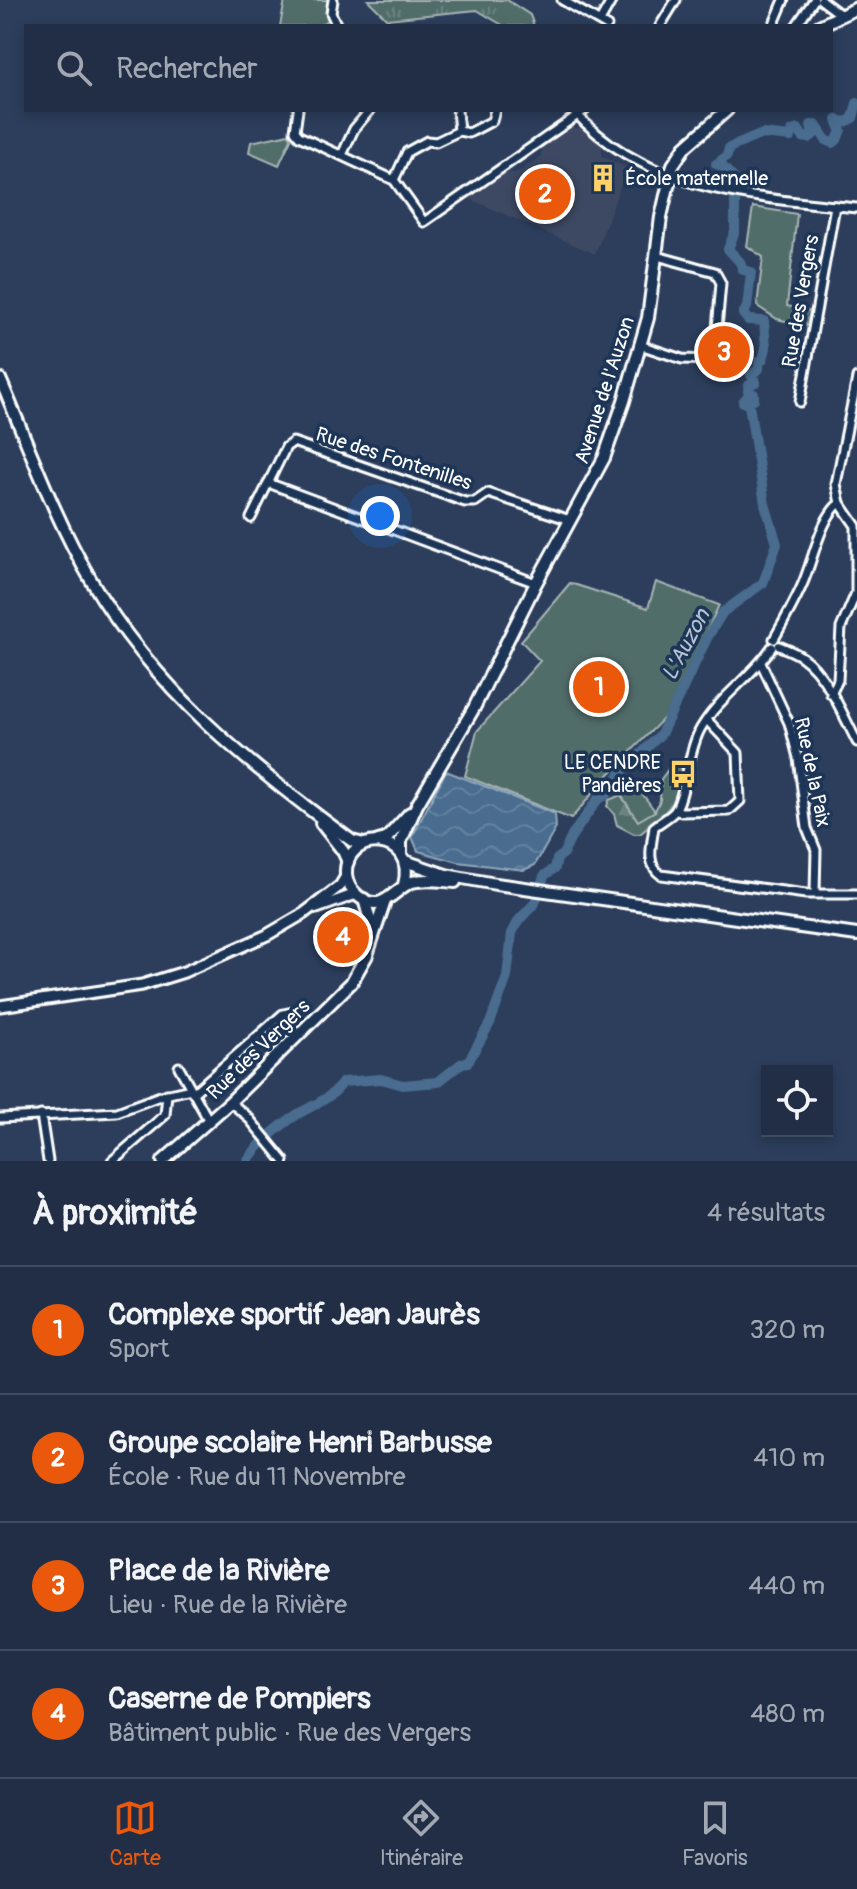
<!DOCTYPE html>
<html lang="fr">
<head>
<meta charset="utf-8">
<style>
  :root { --surface:#212e45; --page:#29364c; --text:#f1f3f6; --muted:#a2a8b3; --line:#3e4a5e; --accent:#ea580c }
  body { margin:0; font-family:Pangolin,sans-serif; background:var(--page); color:var(--text) }
  .controls { position:absolute; right:24px; bottom:24px; display:grid; overflow:hidden; border-radius:0px; box-shadow:0 4px 12px #0003 }
  .controls button { width:72px; height:72px; display:grid; place-items:center; padding:0; border:0; border-bottom:2px solid var(--line); background:var(--surface); color:var(--text); font:40px sans-serif }
  .you { position:absolute; left:380px; top:516px; width:28px; height:28px; margin:-20px; border:6px solid #fff; border-radius:50%; background:#1a73e8; box-shadow:0 0 0 12px #1a73e833 }
  .badge { display:grid; place-items:center; width:52px; height:52px; border-radius:50%; background:var(--accent); color:#fff; font-size:26px; font-weight:700 }
  .pin { position:absolute; translate:-50% -50%; border:4px solid #fff; box-shadow:0 2px 8px #0006 }
  .list { margin:0; padding:0; list-style:none }
  h2 { display:flex; justify-content:space-between; align-items:center; height:104px; margin:0; padding:0 32px; font-size:34px }
  h2 small { font-size:26px; font-weight:400; color:var(--muted) }
  .list li { display:grid; grid-template-columns:52px 1fr auto; gap:24px; align-items:center; box-sizing:border-box; height:128px; padding:0 32px; border-top:2px solid var(--line) }
  .list b { display:block; font-size:30px; white-space:nowrap }
  .list p { margin:0; font-size:26px; white-space:nowrap; color:var(--muted) }
  .list em { font-size:26px; font-style:normal; color:var(--muted) }
  .icon { flex:none; width:44px; height:44px; fill:none; stroke:currentColor; stroke-width:2; stroke-linecap:round; stroke-linejoin:round }
  .map { position:relative; flex:none; width:857px; height:1161px; overflow:hidden }
  .search { position:absolute; background:var(--surface); box-shadow:0 4px 12px #0003; left:24px; right:24px; top:24px; height:88px; display:flex; align-items:center; gap:20px; box-sizing:border-box; padding:0 28px; border-radius:0px; color:var(--muted); font-size:30px }
  .sheet { height:616px; background:var(--surface) }
  nav { display:flex; justify-content:space-around; align-items:center; box-sizing:border-box; height:112px; border-top:2px solid var(--line); background:var(--surface); font-size:22px; color:var(--muted) }
  nav a { display:grid; justify-items:center; gap:4px }
  nav .on { color:var(--accent) }
  .map>svg:first-child { display:block }
</style>
</head>
<body>
<div class="map">
<svg width="857" height="1161" viewBox="0 0 857 1161">
  <defs>
    <pattern id="grass-tufts" width="24" height="20" patternUnits="userSpaceOnUse" patternTransform="scale(2)"><rect width="24" height="20" fill="#516d6b"/><path d="M3 7l-1-3M5 7V3M7 7l1-3M15 17l-1-3M17 17v-4M19 17l1-3" fill="none" stroke="#6b8381"/></pattern>
    <pattern id="forest-firs" width="22" height="20" patternUnits="userSpaceOnUse" patternTransform="scale(2)"><rect width="22" height="20" fill="#516d6b"/><path d="M5 1l3.5 6h-7zM16 11l3.5 6h-7z" fill="#6b8381"/></pattern>
    <pattern id="water-waves" width="16" height="10" patternUnits="userSpaceOnUse" patternTransform="scale(2)"><rect width="16" height="10" fill="#486c8f"/><path d="M0 5q4-4 8 0t8 0" fill="none" stroke="#6382a0"/></pattern>
  </defs>
  <rect width="100%" height="100%" fill="#2c3e5c"/>
  <filter id="ink" filterUnits="userSpaceOnUse"><feTurbulence type="fractalNoise" baseFrequency=".0125" numOctaves="2"/><feDisplacementMap in="SourceGraphic" scale="16" xChannelSelector="R" yChannelSelector="G"/><feConvolveMatrix kernelMatrix="1 2 1 2 8 2 1 2 1" color-interpolation-filters="sRGB"/></filter>
  <g filter="url(#ink)">
    <path fill="#3e4963" d="M 567,128 L 582,128 L 602,146 L 602,156 L 627,168 L 595,254 L 468,198 L 505,172 L 517,173 L 541,156 L 542,145 Z"/>
    <path fill="url(#grass-tufts)" stroke="#a8b6b5" stroke-width="2" d="M 368,0 L 507,0 L 530,15 L 534,26 L 504,26 L 477,10 L 387,19 Z"/>
    <path fill="url(#forest-firs)" stroke="#a8b6b5" stroke-width="2" d="M 672,764 L 680,767 C 689,798 660,817 640,834 L 634,834 L 617,825 L 614,814 L 607,806 L 609,800 L 621,795 L 638,820 L 655,811 L 660,800 L 661,779 Z"/>
    <g fill="#516d6b" stroke="#a8b6b5" stroke-width="2">
      <path d="M 285,0 L 328,0 L 326,9 L 328,20 L 318,26 L 280,26 Z"/>
      <path d="M 289,134 L 291,139 L 279,165 L 249,152 L 251,142 Z"/>
      <path d="M 753,207 L 797,214 L 787,306 L 810,311 L 807,326 L 777,319 L 757,306 L 763,257 L 747,246 Z"/>
      <path d="M 656,582 L 719,605 L 669,713 L 608,775 L 571,819 L 465,776 L 477,731 L 540,661 L 521,641 L 570,583 L 648,608 Z"/>
      <path d="M 632,785 L 637,787 L 655,811 L 638,821 L 621,795 Z"/>
    </g>
    <path fill="url(#water-waves)" stroke="#91a7bc" stroke-width="2" d="M 446,771 L 555,814 L 556,828 L 535,865 L 524,870 L 458,862 L 418,851 L 412,837 Z"/>
    <g fill="none" stroke-linecap="round" stroke-linejoin="round">
      <path stroke="#486c8f" stroke-width="10" d="M 247,1161 C 260,1142 278,1127 298,1114 C 315,1104 331,1099 343,1082 L 381,1079 L 403,1085 L 438,1082 L 462,1063 L 468,1062 L 490,1023 L 507,977 L 512,933 L 519,920 L 535,903 L 544,876 L 555,868 L 557,859 L 563,854 L 573,834 L 598,799 L 606,795 L 619,775 L 661,734 L 707,638 L 723,612 L 763,583 L 777,544 L 765,504 L 749,405 L 743,402 L 746,398 L 754,399 L 754,394 L 748,391 L 749,385 L 756,382 L 751,375 L 759,369 L 759,362 L 763,359 L 766,348 L 764,321 L 748,320 L 743,314 L 747,307 L 751,272 L 743,270 L 740,262 L 728,249 L 735,231 L 735,180 L 723,167 L 716,164 L 727,156 L 729,148 L 762,134 L 791,137 L 792,131 L 798,129 L 803,137 L 809,138 L 813,135 L 811,125 L 816,125 L 826,140 L 833,143 L 837,140 L 841,130 L 837,120 L 846,122 L 853,118 L 857,103"/>
      <defs>
        <g id="minor">
          <path d="M 333,0 L 331,13 L 337,26"/>
          <path d="M 562,0 L 607,26"/>
          <path d="M 821,0 L 841,15"/>
          <path d="M 600,21 L 612,0"/>
          <path d="M 660,26 L 676,0"/>
          <path d="M 773,26 L 784,0"/>
          <path d="M 796,26 L 814,0"/>
          <path d="M 298,110 L 295,131 L 299,136 L 394,180 L 424,222 L 585,110"/>
          <path d="M 457,110 L 459,131"/>
          <path d="M 573,110 C 644,192 756,198 857,208"/>
          <path d="M 342,155 L 354,129 L 370,110"/>
          <path d="M 394,180 L 407,152 L 427,141 L 436,142 L 459,131 L 469,133 L 492,121 L 495,110"/>
          <path d="M 640,345 L 682,359 L 710,360 L 716,340 L 721,283 L 715,272 L 657,256"/>
          <path d="M 800,402 L 835,206"/>
          <path d="M 268,483 L 536,583"/>
          <path d="M 251,518 L 286,447 L 293,442 L 465,502 L 475,502 L 488,493 L 570,520"/>
          <path d="M 774,639 C 784,621 795,602 803,583 C 813,560 821,517 840,503 L 836,484 L 857,378"/>
          <path d="M 779,646 C 786,649 795,652 802,657 C 826,673 844,717 857,742"/>
          <path d="M 772,647 C 751,678 720,696 701,728 C 688,749 685,799 674,812 C 668,818 660,822 654,827 C 652,844 645,864 661,875 L 806,894 L 857,894"/>
          <path d="M 761,663 L 789,723 L 798,758 L 807,828 L 816,850 L 815,893"/>
          <path d="M 831,694 L 838,680 L 841,628 L 856,593 L 856,526 L 840,503"/>
          <path d="M 676,810 L 681,812 L 729,811 L 740,801 L 738,753 L 707,720"/>
          <path d="M 179,1067 L 209,1121"/>
          <path d="M 193,1093 L 283,1014 L 293,1012"/>
          <path d="M 230,1102 L 247,1116 L 284,1161"/>
          <path d="M 41,1115 L 48,1161"/>
          <path d="M 0,1118 L 117,1112 L 160,1096 L 191,1089"/>
          <path d="M 112,1161 L 165,1115 L 167,1094"/>
        </g>
        <g id="tertiary">
          <path d="M 317,908 L 356,894"/>
          <path d="M 0,1006 L 142,985 L 184,972 L 267,935 L 303,914 L 340,886 L 346,876"/>
        </g>
        <g id="secondary">
          <path d="M 819,26 L 857,8"/>
          <path d="M 0,379 C 29,446 54,517 91,580 C 155,690 251,767 352,841 L 364,844"/>
          <path d="M 321,823 L 343,851 L 348,862"/>
          <path d="M 378,841 L 386,839 L 410,813"/>
          <path d="M 401,854 L 401,841 L 417,805 L 474,708 L 536,583 L 604,458 L 624,401 L 648,318 L 661,217 L 673,165 L 685,147 L 727,110"/>
          <path d="M 405,861 L 446,875 L 496,884 L 857,935"/>
          <path d="M 404,885 C 418,831 343,829 346,875 C 347,883 352,891 358,896 C 383,916 394,888 412,882 C 426,878 441,881 455,882"/>
          <path d="M 364,899 L 370,920 L 369,937"/>
          <path d="M 163,1161 L 230,1102 L 351,983 L 367,955 L 385,901"/>
        </g>
      </defs>
      <use href="#minor" stroke="#fff" stroke-width="13"/>
      <use href="#tertiary" stroke="#fff" stroke-width="15"/>
      <use href="#secondary" stroke="#fff" stroke-width="16"/>
      <use href="#minor" stroke="#1d3557" stroke-width="7"/>
      <use href="#tertiary" stroke="#1d3557" stroke-width="9"/>
      <use href="#secondary" stroke="#1d3557" stroke-width="10"/>
    </g>
  </g>
  <defs>
    <symbol id="building-bare" viewBox="-9 -9 18 18"><path d="M-4-6H4V6H1V3H-1V6H-4ZM-2.5-4.3h1.7v1.8h-1.7ZM.8-4.3h1.7v1.8H.8ZM-2.5-1h1.7V.8h-1.7ZM.8-1h1.7V.8H.8Z" fill="#ffd166" stroke="#1d3557" stroke-width="2.5" paint-order="stroke"/></symbol>
    <symbol id="bus-bare" viewBox="-9 -9 18 18"><path d="M-5-6H5V4H4V6H2V4H-2V6H-4V4H-5ZM-3.5-4V0h7V-4ZM-3.5 1.2v1.5H-2V1.2ZM2 1.2v1.5H3.5V1.2Z" fill="#ffd166" stroke="#1d3557" stroke-width="2.5" paint-order="stroke"/></symbol>
  </defs>
  <g fill-rule="evenodd">
    <use href="#building-bare" x="583" y="158" width="40" height="40"/>
    <use href="#bus-bare" x="663" y="754" width="40" height="40"/>
  </g>
  <g text-anchor="middle" stroke-width="7" stroke-linejoin="round" paint-order="stroke">
    <g font-size="20" fill="#fff" stroke="#1d3557" text-anchor="start">
      <text x="625" y="185">École maternelle</text>
      <text x="661" y="769" text-anchor="end">LE CENDRE<tspan x="661" dy="23">Pandières</tspan></text>
    </g>
    <g font-size="20" fill="#fff" stroke="#1d3557">
      <text transform="translate(800 301) rotate(-80)" y="7">Rue des Vergers</text>
      <text transform="translate(604 390) rotate(-72)" y="7">Avenue de l'Auzon</text>
      <text transform="translate(394 458) rotate(18)" y="7">Rue des Fontenilles</text>
      <text transform="translate(813 772) rotate(78)" y="7">Rue de la Paix</text>
      <text transform="translate(258 1049) rotate(-44)" y="7">Rue des Vergers</text>
    </g>
    <g font-size="22" font-style="italic" fill="#b6c4d2" stroke="#1d3557">
      <text transform="translate(685 644) rotate(-62)" y="8">L'Auzon</text>
    </g>
  </g>
</svg>
<div class="controls">
<button><svg class="icon" aria-label="locate" viewBox="0 0 24 24"><circle cx="12" cy="12" r="6"/><path d="M12 2v4M12 18v4M2 12h4M18 12h4"/></svg></button>
</div>
<div class="you"></div>
<div class="pin badge" style="left:599px;top:687px">1</div>
<div class="pin badge" style="left:545px;top:194px">2</div>
<div class="pin badge" style="left:724px;top:352px">3</div>
<div class="pin badge" style="left:343px;top:937px">4</div>
<div class="search"><svg class="icon" aria-label="search" viewBox="0 0 24 24"><circle cx="10" cy="10" r="6"/><path d="M15 15l6 6"/></svg>Rechercher</div>
</div>
<section class="sheet">
<h2>À proximité<small>4 résultats</small></h2>
<ul class="list">
<li><span class="badge">1</span><div><b>Complexe sportif Jean Jaurès</b><p>Sport</p></div><em>320 m</em></li>
<li><span class="badge">2</span><div><b>Groupe scolaire Henri Barbusse</b><p>École · Rue du 11 Novembre</p></div><em>410 m</em></li>
<li><span class="badge">3</span><div><b>Place de la Rivière</b><p>Lieu · Rue de la Rivière</p></div><em>440 m</em></li>
<li><span class="badge">4</span><div><b>Caserne de Pompiers</b><p>Bâtiment public · Rue des Vergers</p></div><em>480 m</em></li>
</ul>
</section>
<nav>
<a class="on"><svg class="icon" aria-label="map" viewBox="0 0 24 24"><path d="M3 6l6-2 6 2 6-2v14l-6 2-6-2-6 2zM9 4v14M15 6v14"/></svg>Carte</a>
<a><svg class="icon" aria-label="directions" viewBox="0 0 24 24"><path d="M12 3l9 9-9 9-9-9zM9 14v-3h6M13 9l2 2-2 2"/></svg>Itinéraire</a>
<a><svg class="icon" aria-label="saved" viewBox="0 0 24 24"><path d="M7 4h10v16l-5-4-5 4z"/></svg>Favoris</a>
</nav>
</body>
</html>
